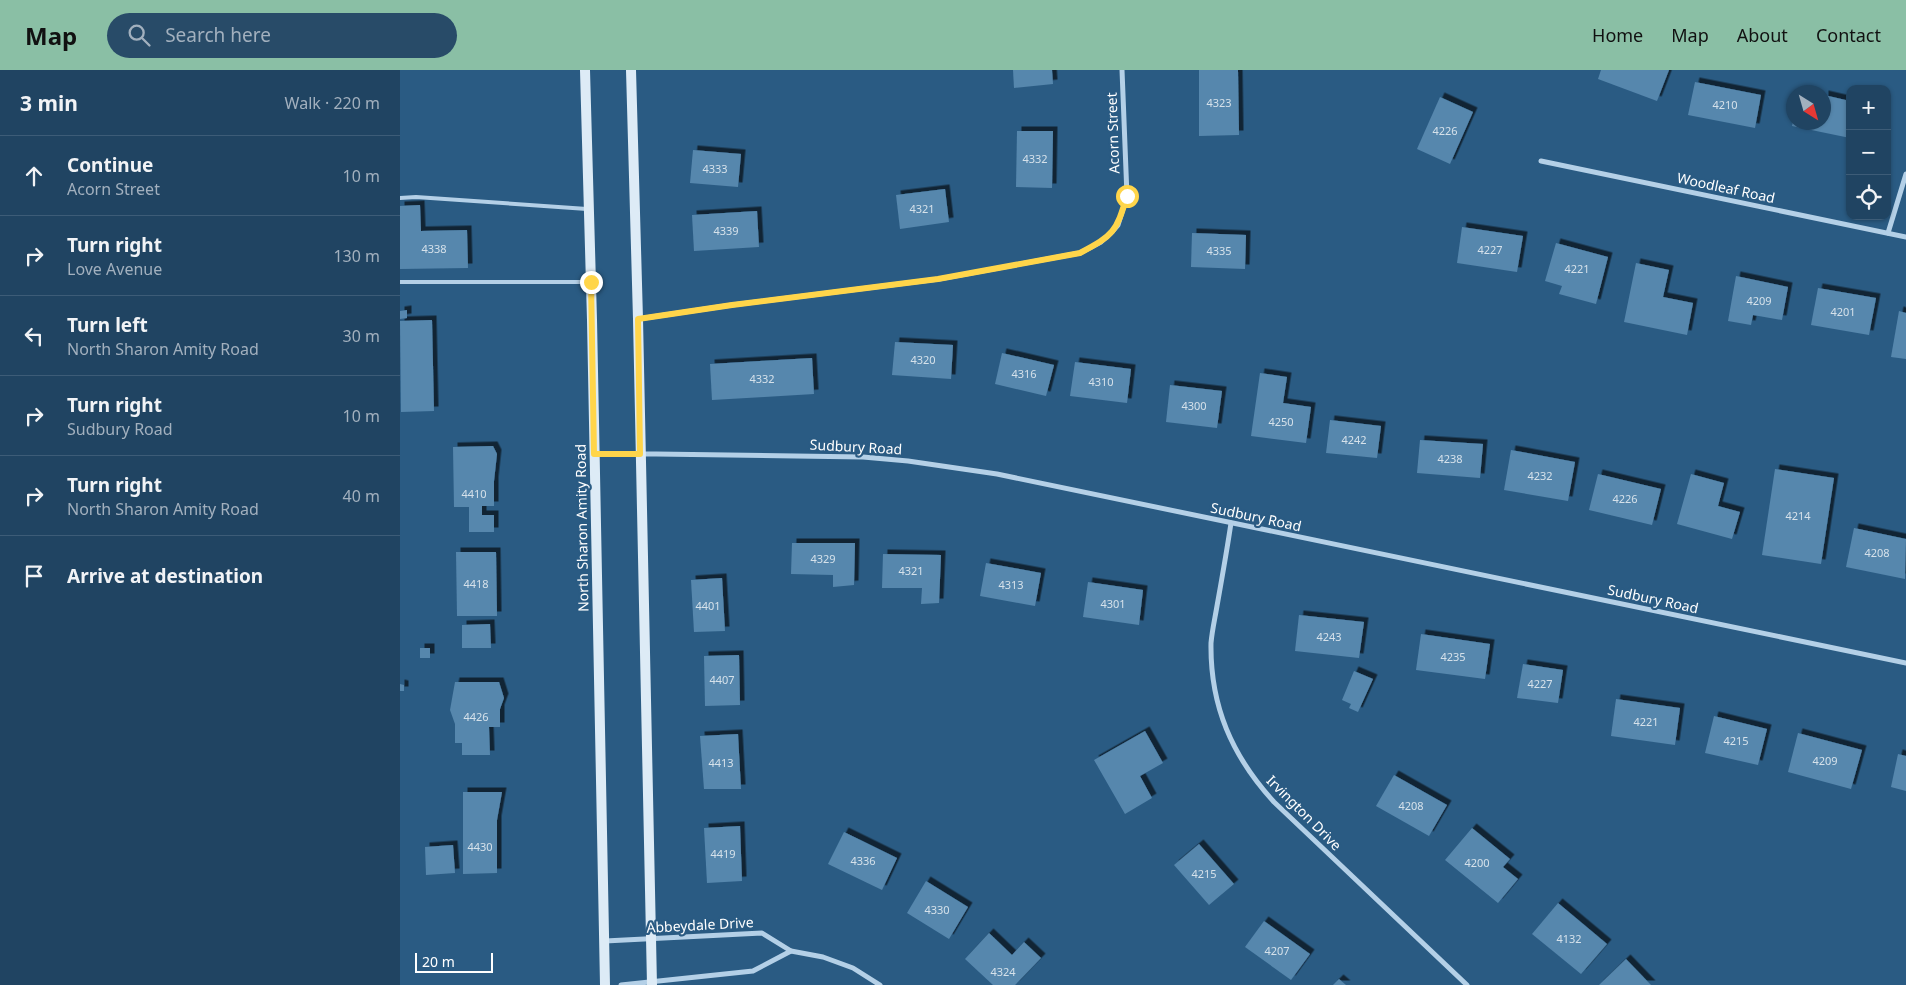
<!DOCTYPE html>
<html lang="en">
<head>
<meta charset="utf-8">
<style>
  :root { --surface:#204462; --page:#284b68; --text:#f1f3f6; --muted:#a2b0be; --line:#3d5c77; --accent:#8abfa5 }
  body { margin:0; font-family:"Noto Sans",sans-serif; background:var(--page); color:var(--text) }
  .controls { position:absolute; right:15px; top:15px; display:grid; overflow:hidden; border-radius:10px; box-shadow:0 1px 4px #0004 }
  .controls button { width:45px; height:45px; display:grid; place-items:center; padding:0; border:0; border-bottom:1px solid var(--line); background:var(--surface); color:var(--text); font:25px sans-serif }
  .compass { position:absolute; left:1386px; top:15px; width:45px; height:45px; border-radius:50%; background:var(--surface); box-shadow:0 1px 4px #0004; rotate:143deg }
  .scale { position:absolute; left:15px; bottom:12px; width:78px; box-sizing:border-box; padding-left:5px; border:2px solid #fff; border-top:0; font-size:14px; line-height:18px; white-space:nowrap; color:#fff; -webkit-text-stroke:4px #2a5b83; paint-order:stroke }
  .stop { position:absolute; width:15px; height:15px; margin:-11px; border:4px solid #ffd54a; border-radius:50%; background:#fff }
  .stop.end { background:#ffd54a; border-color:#fff; box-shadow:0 1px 5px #0008 }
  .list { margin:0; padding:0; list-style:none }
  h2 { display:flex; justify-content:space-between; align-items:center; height:65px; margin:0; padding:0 20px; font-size:21px }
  h2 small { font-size:16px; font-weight:400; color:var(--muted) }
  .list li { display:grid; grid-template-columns:32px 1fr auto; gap:15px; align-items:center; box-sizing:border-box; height:80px; padding:0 20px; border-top:1px solid var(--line) }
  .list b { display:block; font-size:19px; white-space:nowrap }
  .list p { margin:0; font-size:16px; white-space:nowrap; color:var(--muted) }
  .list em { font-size:16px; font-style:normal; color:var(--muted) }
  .icon { flex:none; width:28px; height:28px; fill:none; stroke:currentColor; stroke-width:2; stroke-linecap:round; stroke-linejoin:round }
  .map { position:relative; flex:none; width:1506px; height:915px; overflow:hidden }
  header { display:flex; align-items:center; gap:30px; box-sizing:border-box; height:70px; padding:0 25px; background:var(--accent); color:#111 }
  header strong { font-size:24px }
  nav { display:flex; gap:28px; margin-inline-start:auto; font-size:18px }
  .search { width:350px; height:45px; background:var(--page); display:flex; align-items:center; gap:12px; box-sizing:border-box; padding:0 18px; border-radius:28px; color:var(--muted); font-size:19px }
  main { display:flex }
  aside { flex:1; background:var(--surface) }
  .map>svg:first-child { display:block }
</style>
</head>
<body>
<header>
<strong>Map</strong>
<div class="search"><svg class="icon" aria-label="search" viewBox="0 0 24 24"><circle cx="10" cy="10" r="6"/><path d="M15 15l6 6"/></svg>Search here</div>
<nav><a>Home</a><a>Map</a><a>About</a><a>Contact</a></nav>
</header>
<main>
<aside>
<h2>3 min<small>Walk · 220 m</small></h2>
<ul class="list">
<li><svg class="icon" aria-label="ahead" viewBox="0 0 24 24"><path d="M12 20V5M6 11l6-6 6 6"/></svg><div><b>Continue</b><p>Acorn Street</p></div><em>10 m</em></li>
<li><svg class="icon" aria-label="right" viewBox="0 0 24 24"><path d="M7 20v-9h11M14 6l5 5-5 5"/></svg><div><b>Turn right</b><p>Love Avenue</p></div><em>130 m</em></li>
<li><svg class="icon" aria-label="left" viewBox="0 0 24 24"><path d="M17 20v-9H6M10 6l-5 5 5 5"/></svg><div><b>Turn left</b><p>North Sharon Amity Road</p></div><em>30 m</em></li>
<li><svg class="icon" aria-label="right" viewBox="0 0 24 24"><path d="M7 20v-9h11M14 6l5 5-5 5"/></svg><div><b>Turn right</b><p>Sudbury Road</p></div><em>10 m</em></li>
<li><svg class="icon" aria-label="right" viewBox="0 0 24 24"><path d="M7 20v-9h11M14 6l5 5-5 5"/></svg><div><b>Turn right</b><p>North Sharon Amity Road</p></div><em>40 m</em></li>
<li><svg class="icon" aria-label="arrive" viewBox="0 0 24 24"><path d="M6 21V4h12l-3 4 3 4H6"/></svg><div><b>Arrive at destination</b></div></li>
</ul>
</aside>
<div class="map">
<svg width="1506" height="915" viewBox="0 0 1506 915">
  <defs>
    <filter id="shadow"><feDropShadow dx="4.5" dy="-4.5" stdDeviation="0" flood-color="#0009"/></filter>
  </defs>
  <rect width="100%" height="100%" fill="#2a5b83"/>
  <g fill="#5687ad" filter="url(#shadow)">
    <path d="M 613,0 L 652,0 L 653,14 L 614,18 Z"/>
    <path d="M 799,0 L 838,0 L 839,65 L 799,66 Z"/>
    <path d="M 1201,0 L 1269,0 L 1257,31 L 1198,9 Z"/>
    <path d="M 1295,12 L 1361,25 L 1355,58 L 1288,45 Z"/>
    <path d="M 1424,25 L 1450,31 L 1450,68 L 1392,56 L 1393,52 L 1424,52 Z"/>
    <path d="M 1040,27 L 1073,42 L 1050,94 L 1017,79 Z"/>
    <path d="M 617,61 L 653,61 L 652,118 L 616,117 Z"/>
    <path d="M 293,80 L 341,84 L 338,117 L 290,113 Z"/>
    <path d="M 545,119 L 549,152 L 500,159 L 496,125 Z"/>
    <path d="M 20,135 L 21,161 L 67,160 L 68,198 L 0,199 L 0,136 Z"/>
    <path d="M 357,141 L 359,177 L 294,181 L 292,145 Z"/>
    <path d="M 1062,157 L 1123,166 L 1117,202 L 1057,193 Z"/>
    <path d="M 792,163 L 846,165 L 845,199 L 791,197 Z"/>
    <path d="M 1156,173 L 1208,187 L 1196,234 L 1159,224 L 1162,216 L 1145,211 Z"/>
    <path d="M 1236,193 L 1269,200 L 1263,227 L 1293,233 L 1287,265 L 1224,252 Z"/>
    <path d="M 1336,206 L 1388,217 L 1382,250 L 1353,245 L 1351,255 L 1328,251 Z"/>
    <path d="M 1418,218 L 1476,228 L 1469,265 L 1411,255 Z"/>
    <path d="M 7,240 L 7,248 L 0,249 L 0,241 Z"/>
    <path d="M 1499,241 L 1506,243 L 1506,289 L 1491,287 Z"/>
    <path d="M 32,250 L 34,341 L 1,342 L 0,251 Z"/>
    <path d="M 495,272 L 553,275 L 551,309 L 492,305 Z"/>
    <path d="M 602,283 L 654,295 L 646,326 L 595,314 Z"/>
    <path d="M 412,288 L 414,324 L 312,330 L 310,294 Z"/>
    <path d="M 675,292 L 731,299 L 727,333 L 670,326 Z"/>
    <path d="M 860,303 L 887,307 L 883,333 L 911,337 L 906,373 L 851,366 Z"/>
    <path d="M 770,315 L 822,321 L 817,358 L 766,352 Z"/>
    <path d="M 930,350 L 981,356 L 977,388 L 926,383 Z"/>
    <path d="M 1020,370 L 1083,374 L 1080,408 L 1017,403 Z"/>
    <path d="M 93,376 L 97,384 L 94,411 L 94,436 L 82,436 L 82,445 L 94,445 L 94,462 L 69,462 L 69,437 L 54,437 L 53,377 Z"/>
    <path d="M 1111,380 L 1175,392 L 1168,431 L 1104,420 Z"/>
    <path d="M 1375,399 L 1434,408 L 1421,494 L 1362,485 Z"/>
    <path d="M 1198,404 L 1261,419 L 1252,455 L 1189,440 Z"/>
    <path d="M 1291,404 L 1324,413 L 1318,436 L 1340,442 L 1332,469 L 1277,454 Z"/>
    <path d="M 1454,458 L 1506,469 L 1505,509 L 1446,497 Z"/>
    <path d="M 392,473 L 455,473 L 454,515 L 433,517 L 433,505 L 391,504 Z"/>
    <path d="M 56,482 L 96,482 L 97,546 L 57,546 Z"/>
    <path d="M 483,484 L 541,485 L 539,533 L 521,534 L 522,518 L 482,518 Z"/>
    <path d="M 586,493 L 641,503 L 635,536 L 580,526 Z"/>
    <path d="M 322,508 L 325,561 L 294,562 L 291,510 Z"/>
    <path d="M 688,512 L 743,520 L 739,555 L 683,547 Z"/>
    <path d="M 899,545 L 964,552 L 959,588 L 895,581 Z"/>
    <path d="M 90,554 L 91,578 L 62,578 L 62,555 Z"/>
    <path d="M 1021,564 L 1090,574 L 1085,609 L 1016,600 Z"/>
    <rect x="20" y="578" width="10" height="10"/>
    <path d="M 339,585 L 340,635 L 305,636 L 304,586 Z"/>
    <path d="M 1123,594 L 1163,600 L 1158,633 L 1117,628 Z"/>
    <path d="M 954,601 L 973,609 L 958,642 L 949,638 L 951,634 L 942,630 Z"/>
    <path d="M 55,612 L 99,612 L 104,628 L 100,639 L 100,657 L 89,657 L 90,685 L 62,685 L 62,673 L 55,673 L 55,654 L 50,640 Z"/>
    <path d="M 0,614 L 4,615 L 4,621 L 0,621 Z"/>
    <path d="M 1216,629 L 1280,638 L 1275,675 L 1211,666 Z"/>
    <path d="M 1314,646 L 1367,659 L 1358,695 L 1305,683 Z"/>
    <path d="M 745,661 L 763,693 L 740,706 L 752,728 L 725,744 L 694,690 Z"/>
    <path d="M 1398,663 L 1462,680 L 1451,719 L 1388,702 Z"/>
    <path d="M 338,664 L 341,719 L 304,719 L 300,666 Z"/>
    <path d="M 1498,684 L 1506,686 L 1506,721 L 1491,717 Z"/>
    <path d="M 994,705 L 1047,735 L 1029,766 L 976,736 Z"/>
    <path d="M 63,722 L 102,722 L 97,750 L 97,803 L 63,804 Z"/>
    <path d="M 340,756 L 342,811 L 307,813 L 304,758 Z"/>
    <path d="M 1072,758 L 1110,789 L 1103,797 L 1118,809 L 1098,833 L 1045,790 Z"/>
    <path d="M 444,762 L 497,788 L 482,820 L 428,794 Z"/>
    <path d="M 799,774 L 834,814 L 809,835 L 774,795 Z"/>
    <path d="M 53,775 L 55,803 L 26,805 L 25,777 Z"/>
    <path d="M 526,811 L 568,837 L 549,869 L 507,843 Z"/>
    <path d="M 1158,833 L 1207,874 L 1181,904 L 1132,864 Z"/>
    <path d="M 864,851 L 910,884 L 891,910 L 845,877 Z"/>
    <path d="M 589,863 L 612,885 L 624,872 L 641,888 L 615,915 L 593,915 L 565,889 Z"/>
    <path d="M 1226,889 L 1251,915 L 1199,915 Z"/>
    <path d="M 939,909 L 946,915 L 933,915 Z"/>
  </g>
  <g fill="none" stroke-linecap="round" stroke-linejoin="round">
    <g stroke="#b4d0e7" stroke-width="4">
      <path d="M 0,128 L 16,127 L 187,139"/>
      <path d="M 0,212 L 191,212"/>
    </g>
    <g stroke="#b4d0e7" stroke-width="5">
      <path d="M 1141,91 L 1506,167"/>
      <path d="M 1488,163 L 1506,104"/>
      <path d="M 238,249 L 332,235 L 539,209 L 680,183 L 701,172 L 710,164 L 718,155 L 727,126 L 722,0"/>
      <path d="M 195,384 L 256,384 L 463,387 L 508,391 L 597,404 L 1506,593"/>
      <path d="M 831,453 C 827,480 822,508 817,536 C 815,548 812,561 811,573 C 810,636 832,686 874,732 L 1067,915"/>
      <path d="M 205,871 L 362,863 L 391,881 L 423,887 L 453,898 L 480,915"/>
      <path d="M 221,915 L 353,901 L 391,881"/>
    </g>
    <g stroke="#ddebf6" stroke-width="10">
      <path d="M 185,0 L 192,250 L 205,915"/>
      <path d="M 231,0 L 238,249 L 252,915"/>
    </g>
  </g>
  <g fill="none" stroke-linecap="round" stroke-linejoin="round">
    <path stroke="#ffd54a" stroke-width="6" d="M 191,212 L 194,384 L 240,384 L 238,249 L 332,235 L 538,209 L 680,183 C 714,165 716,162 727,126"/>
  </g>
  <g text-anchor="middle" stroke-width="4.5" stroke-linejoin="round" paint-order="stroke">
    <g font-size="11" fill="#d5e1ea">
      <text x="819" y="37">4323</text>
      <text x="1325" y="39">4210</text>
      <text x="1045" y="65">4226</text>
      <text x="635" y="93">4332</text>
      <text x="315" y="103">4333</text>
      <text x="522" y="143">4321</text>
      <text x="326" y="165">4339</text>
      <text x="34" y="183">4338</text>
      <text x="1090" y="184">4227</text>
      <text x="819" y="185">4335</text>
      <text x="1177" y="203">4221</text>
      <text x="1359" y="235">4209</text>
      <text x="1443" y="246">4201</text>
      <text x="523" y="294">4320</text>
      <text x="624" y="308">4316</text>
      <text x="362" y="313">4332</text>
      <text x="701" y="316">4310</text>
      <text x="794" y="340">4300</text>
      <text x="881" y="356">4250</text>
      <text x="954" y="374">4242</text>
      <text x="1050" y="393">4238</text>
      <text x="1140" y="410">4232</text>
      <text x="74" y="428">4410</text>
      <text x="1225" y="433">4226</text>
      <text x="1398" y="450">4214</text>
      <text x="1477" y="487">4208</text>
      <text x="423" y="493">4329</text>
      <text x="511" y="505">4321</text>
      <text x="76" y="518">4418</text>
      <text x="611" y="519">4313</text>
      <text x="713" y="538">4301</text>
      <text x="308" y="540">4401</text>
      <text x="929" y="571">4243</text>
      <text x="1053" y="591">4235</text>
      <text x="322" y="614">4407</text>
      <text x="1140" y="618">4227</text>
      <text x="76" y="651">4426</text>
      <text x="1246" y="656">4221</text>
      <text x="1336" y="675">4215</text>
      <text x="1425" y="695">4209</text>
      <text x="321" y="697">4413</text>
      <text x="1011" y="740">4208</text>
      <text x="80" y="781">4430</text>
      <text x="323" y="788">4419</text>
      <text x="463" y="795">4336</text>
      <text x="1077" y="797">4200</text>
      <text x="804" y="808">4215</text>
      <text x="537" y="844">4330</text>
      <text x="1169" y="873">4132</text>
      <text x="877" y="885">4207</text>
      <text x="603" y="906">4324</text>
    </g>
    <g font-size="14" fill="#fff" stroke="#2a5b83">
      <text transform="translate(713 63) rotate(-92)" y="5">Acorn Street</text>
      <text transform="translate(1326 118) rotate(12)" y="5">Woodleaf Road</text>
      <text transform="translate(456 377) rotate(3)" y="5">Sudbury Road</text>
      <text transform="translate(856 447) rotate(12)" y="5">Sudbury Road</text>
      <text transform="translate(182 458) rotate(-91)" y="5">North Sharon Amity Road</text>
      <text transform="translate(1253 529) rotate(12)" y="5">Sudbury Road</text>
      <text transform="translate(904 743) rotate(45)" y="5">Irvington Drive</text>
      <text transform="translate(300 855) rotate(-3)" y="5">Abbeydale Drive</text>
    </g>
  </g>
</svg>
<div class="controls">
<button>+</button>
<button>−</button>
<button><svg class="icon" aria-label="locate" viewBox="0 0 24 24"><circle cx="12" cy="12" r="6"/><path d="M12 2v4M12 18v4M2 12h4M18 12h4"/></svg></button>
</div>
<svg class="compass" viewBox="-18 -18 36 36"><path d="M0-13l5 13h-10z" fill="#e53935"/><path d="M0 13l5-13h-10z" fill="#a2b0be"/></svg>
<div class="scale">20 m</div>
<div class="stop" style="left:727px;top:126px"></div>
<div class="stop end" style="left:191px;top:212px"></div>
</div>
</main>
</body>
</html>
